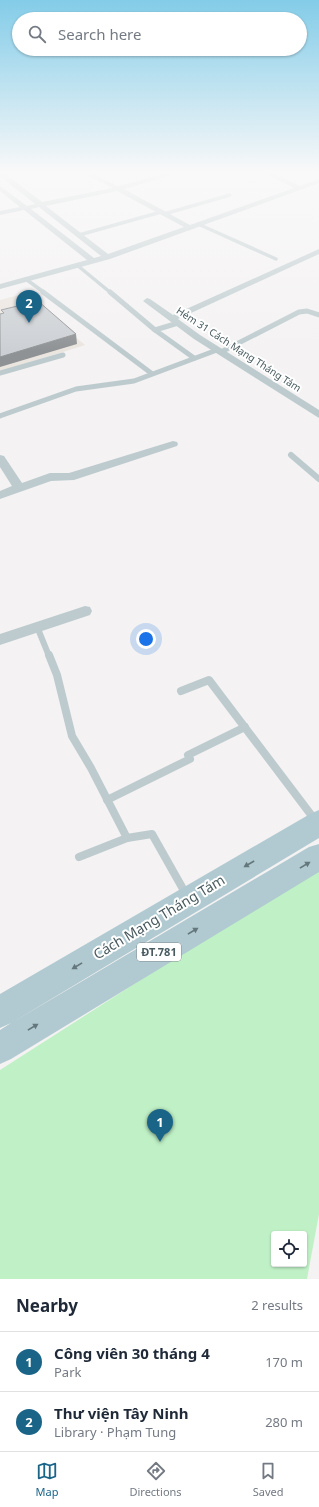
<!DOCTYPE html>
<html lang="en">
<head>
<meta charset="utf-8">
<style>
  :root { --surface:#fff; --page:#f6f6f7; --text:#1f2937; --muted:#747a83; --line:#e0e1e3; --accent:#1a6488 }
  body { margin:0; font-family:"Noto Sans",sans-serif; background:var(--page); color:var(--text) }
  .controls { position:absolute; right:12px; bottom:12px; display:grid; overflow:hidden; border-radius:4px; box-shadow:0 1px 3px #0004 }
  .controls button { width:36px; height:36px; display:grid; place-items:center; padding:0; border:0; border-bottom:1px solid var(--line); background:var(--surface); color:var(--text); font:20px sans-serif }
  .you { position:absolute; left:146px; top:639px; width:14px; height:14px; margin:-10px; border:3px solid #fff; border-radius:50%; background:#1a73e8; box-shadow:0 0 0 6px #1a73e833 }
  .badge { display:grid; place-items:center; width:26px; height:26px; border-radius:50%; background:var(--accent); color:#fff; font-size:13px; font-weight:700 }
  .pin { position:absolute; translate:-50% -33px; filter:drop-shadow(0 1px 2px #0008) }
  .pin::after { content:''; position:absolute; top:21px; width:14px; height:12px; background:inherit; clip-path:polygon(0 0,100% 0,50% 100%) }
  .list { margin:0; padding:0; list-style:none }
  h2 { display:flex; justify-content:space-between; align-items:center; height:52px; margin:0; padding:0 16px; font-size:17px }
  h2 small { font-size:13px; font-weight:400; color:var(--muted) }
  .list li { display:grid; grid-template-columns:26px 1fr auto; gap:12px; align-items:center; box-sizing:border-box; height:60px; padding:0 16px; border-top:1px solid var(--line) }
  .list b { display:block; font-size:15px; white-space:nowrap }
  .list p { margin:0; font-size:13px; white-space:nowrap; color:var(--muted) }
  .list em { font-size:13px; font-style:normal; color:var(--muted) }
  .icon { flex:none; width:22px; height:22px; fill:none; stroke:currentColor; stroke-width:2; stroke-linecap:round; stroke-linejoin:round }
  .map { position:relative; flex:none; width:319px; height:1279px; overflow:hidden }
  .search { position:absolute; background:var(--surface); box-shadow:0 1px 3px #0004; left:12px; right:12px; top:12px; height:44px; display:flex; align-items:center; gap:10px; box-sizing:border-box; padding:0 14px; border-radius:22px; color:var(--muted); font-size:15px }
  .sheet { height:172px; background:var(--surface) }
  nav { display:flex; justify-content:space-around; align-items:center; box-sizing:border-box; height:56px; border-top:1px solid var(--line); background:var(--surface); font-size:11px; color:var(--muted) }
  nav a { display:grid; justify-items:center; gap:2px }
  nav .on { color:var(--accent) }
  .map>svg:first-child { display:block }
</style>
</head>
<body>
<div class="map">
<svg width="319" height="1279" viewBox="0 0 319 1279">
  <rect width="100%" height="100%" fill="#f4f2f2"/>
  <path fill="#ebe5df" d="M 23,294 L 85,345 L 0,372 L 0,300 Z"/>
  <path fill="#c0f1c6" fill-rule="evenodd" d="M 319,867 L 319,1214 L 307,1279 L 0,1279 L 0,1070 L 306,874 ZM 274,1234 L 304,1234 L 304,1264 L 274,1264 Z"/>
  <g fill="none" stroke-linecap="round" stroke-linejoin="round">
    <g stroke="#bdcbce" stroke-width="3.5">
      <path d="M 87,173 L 119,189"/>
      <path d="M 4,175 L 10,173"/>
      <path d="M 164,214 L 230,195"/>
      <path d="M 198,224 L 276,259"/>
      <path d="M 79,235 L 161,212"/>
      <path d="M 77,265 L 111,293"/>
      <path d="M 27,280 L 45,293"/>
    </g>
    <g stroke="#bdcbce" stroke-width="5">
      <path d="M 43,292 L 151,373"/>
      <path d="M 110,292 L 155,330"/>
      <path d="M 178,323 L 155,330 L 194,358"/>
      <path d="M 221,352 L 299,312 L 307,311 L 319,315"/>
      <path d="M 0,373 L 63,355"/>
      <path d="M 0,416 L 76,389 L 134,381 L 217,350"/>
    </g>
    <g stroke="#bdcbce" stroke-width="6">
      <path d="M 291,455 L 319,479"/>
      <path d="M 38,629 L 49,656"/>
    </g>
    <g stroke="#bdcbce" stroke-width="8">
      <path d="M 49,655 L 57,675 L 72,736 L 91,768 L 127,838 L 152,834 L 187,896"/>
      <path d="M 181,691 L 209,680 L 315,820"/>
      <path d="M 107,800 L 190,759 L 188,755 L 245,727"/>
      <path d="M 79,857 L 127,838"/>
    </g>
    <g fill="#bdcbce" fill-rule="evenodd">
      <path d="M 0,173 L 4,173 L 42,202 L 108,189 L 167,173 L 176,173 L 175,174 L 124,189 L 190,225 L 294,188 L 265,173 L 272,173 L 300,186 L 319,179 L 319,183 L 110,259 L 0,289 L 0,284 L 87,260 L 24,210 L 0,215 L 0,211 L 20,207 L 0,191 L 0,186 L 27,206 L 35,204 L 0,176 ZM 117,191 L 184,227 L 108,254 L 46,206 ZM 39,207 L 101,256 L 94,258 L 31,209 Z"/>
      <path d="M 319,249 L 319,254 L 178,319 L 200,335 L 319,410 L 319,418 L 194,339 L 143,301 L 147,298 L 150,299 L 173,315 Z"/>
      <path d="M 173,441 L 177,442 L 178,444 L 177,446 L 74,480 L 51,481 L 0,499 L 0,491 L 12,486 L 0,467 L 0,455 L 4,456 L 22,483 L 50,473 L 69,473 Z"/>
      <path d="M 85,606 L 90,607 L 92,611 L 90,615 L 0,645 L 0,634 Z"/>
    </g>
    <path fill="#b1cad1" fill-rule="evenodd" d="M 319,810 L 319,838 L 13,1022 L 309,847 L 319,844 L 319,872 L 11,1059 L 0,1064 L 0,1030 L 11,1023 L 0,1028 L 0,994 L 310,814 Z"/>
  </g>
  <path fill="#8f9294" d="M 76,334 L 77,344 L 0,367 L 0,357 Z"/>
  <path fill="#ccd0d4" stroke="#8f9294" d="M 38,301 L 76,334 L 0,357 L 0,314 L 4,313 L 1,310 Z"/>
  <defs><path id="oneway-solid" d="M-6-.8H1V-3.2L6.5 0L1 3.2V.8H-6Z"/></defs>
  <g fill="#63777c">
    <use href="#oneway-solid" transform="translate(249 864) rotate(150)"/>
    <use href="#oneway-solid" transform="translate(305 865) rotate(-31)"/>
    <use href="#oneway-solid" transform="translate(193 931) rotate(-31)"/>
    <use href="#oneway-solid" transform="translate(77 966) rotate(149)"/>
    <use href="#oneway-solid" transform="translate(33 1027) rotate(-31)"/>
  </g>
  <linearGradient id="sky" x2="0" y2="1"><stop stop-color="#83cce8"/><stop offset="0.49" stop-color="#faf9f9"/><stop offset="1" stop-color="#faf9f9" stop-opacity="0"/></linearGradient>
  <rect width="319" height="352" fill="url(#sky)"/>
  <g text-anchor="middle" stroke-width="4" stroke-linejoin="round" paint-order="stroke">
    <g font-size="10" fill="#495b60" stroke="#fff">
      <text transform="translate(239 349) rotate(33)" y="4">Hẻm 31 Cách Mạng Tháng Tám</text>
    </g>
    <rect fill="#fff" stroke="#808c90" stroke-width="1" x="137" y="943" width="44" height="18" rx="3"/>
    <g font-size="11" font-weight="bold" fill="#495b60">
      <text x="159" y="956">ĐT.781</text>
    </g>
    <g font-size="14" fill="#495b60" stroke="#fff">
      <text transform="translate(159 917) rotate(-31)" y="5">Cách Mạng Tháng Tám</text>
    </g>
  </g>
</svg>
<div class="controls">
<button><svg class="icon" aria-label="locate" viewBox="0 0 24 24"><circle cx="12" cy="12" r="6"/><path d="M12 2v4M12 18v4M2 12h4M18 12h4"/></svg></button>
</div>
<div class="you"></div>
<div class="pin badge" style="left:160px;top:1142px">1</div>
<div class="pin badge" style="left:29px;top:323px">2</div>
<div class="search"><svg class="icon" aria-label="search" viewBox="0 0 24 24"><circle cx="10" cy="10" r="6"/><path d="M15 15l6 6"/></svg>Search here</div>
</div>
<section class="sheet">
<h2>Nearby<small>2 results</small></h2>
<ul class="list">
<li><span class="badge">1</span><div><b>Công viên 30 tháng 4</b><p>Park</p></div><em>170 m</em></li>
<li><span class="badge">2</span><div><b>Thư viện Tây Ninh</b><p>Library · Phạm Tung</p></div><em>280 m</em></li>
</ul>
</section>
<nav>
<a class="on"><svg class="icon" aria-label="map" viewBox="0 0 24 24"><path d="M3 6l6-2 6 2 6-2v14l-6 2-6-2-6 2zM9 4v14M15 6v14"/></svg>Map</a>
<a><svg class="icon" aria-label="directions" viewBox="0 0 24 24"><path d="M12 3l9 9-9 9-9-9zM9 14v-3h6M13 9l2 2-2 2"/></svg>Directions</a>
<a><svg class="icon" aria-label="saved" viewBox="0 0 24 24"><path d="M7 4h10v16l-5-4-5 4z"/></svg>Saved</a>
</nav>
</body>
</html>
